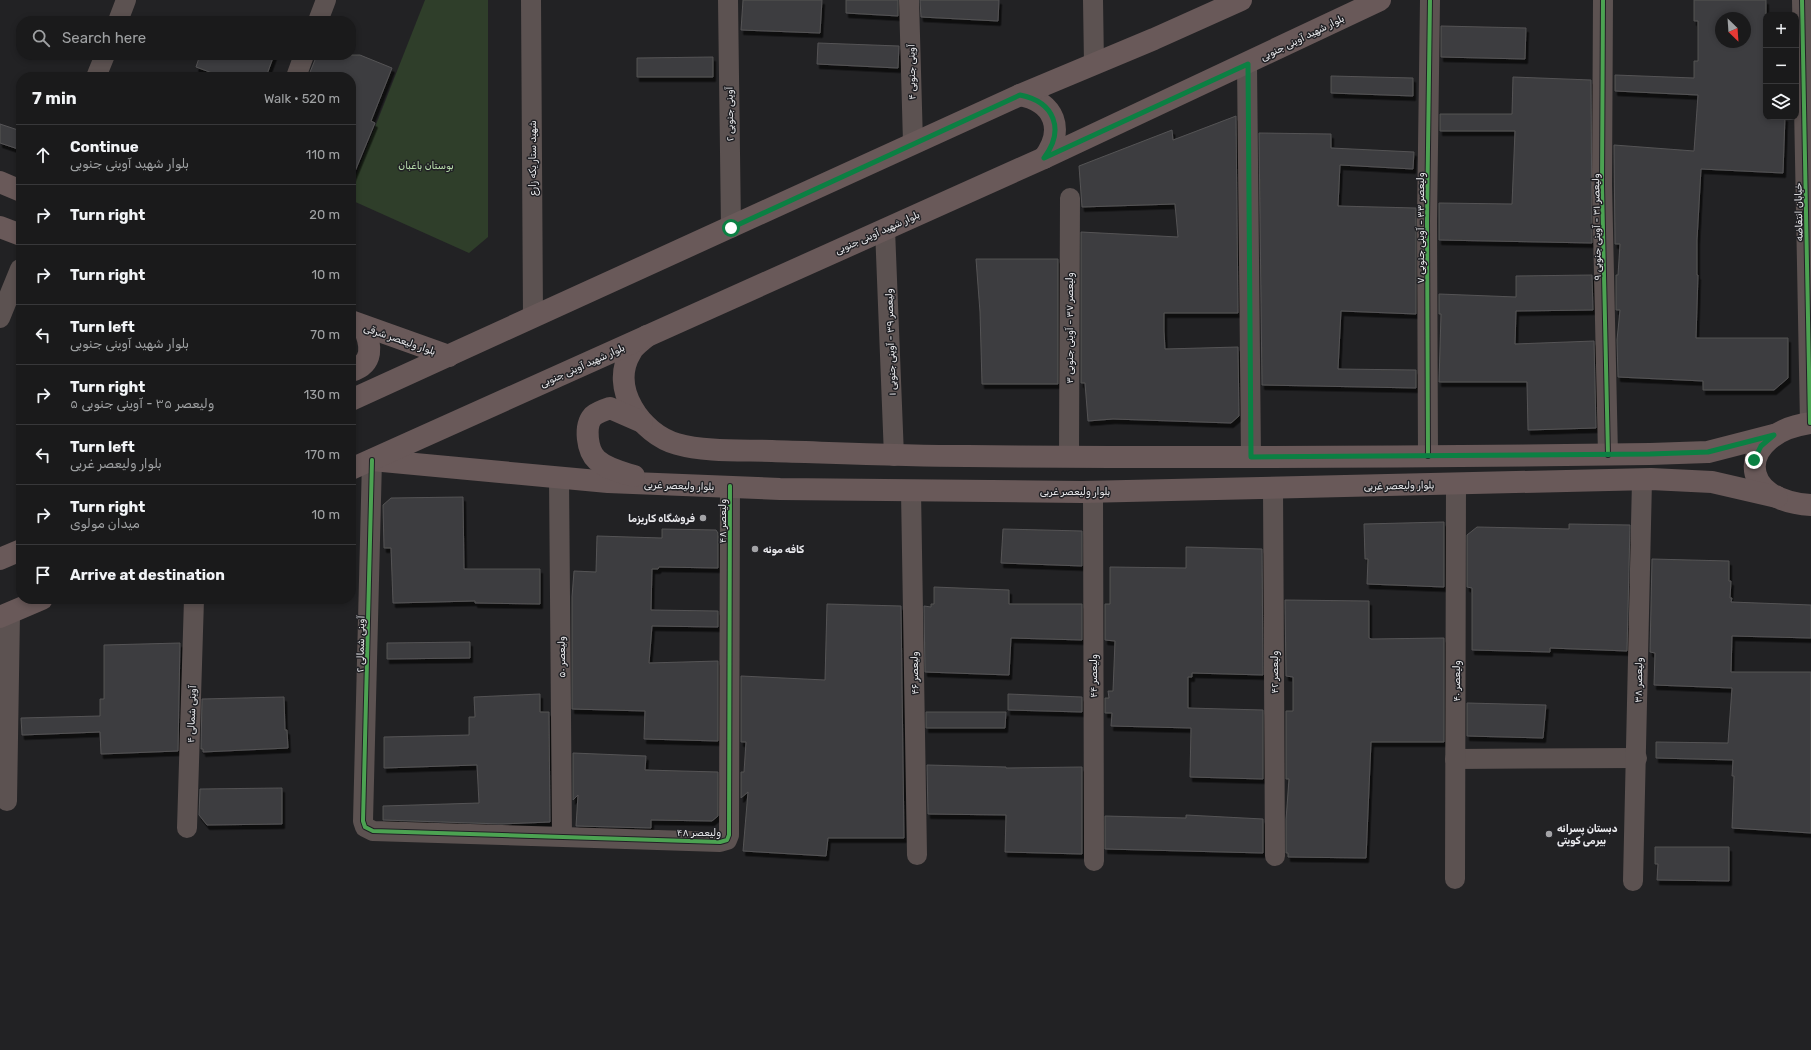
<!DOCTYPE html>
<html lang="en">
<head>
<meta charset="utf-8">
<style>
  :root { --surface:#1a1a1b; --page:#272728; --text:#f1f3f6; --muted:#9fa1a3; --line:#38383a }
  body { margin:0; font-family:Rubik,Cairo,sans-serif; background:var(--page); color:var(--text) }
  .controls { position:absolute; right:12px; top:12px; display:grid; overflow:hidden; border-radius:8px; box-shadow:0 2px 6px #0003 }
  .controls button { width:36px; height:36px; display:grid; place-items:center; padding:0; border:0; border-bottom:1px solid var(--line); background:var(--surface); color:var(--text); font:20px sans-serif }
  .compass { position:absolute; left:1715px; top:12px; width:36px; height:36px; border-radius:50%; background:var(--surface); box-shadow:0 2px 6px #0003; rotate:155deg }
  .stop { position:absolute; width:12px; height:12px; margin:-9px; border:3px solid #0b8043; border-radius:50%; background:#fff }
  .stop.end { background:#0b8043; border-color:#fff; box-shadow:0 1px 4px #0008 }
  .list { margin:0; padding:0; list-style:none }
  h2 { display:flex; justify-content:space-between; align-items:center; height:52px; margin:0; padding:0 16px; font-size:17px }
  h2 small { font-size:13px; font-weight:400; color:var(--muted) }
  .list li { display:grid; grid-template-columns:26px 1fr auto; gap:12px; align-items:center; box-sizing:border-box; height:60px; padding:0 16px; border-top:1px solid var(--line) }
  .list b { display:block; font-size:15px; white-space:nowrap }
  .list p { margin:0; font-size:13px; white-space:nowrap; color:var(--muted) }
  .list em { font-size:13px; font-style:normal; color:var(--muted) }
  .icon { flex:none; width:22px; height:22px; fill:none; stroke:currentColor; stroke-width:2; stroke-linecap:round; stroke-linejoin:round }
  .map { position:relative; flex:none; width:1811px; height:1050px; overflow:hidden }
  .search { position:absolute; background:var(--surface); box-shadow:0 2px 6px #0003; left:16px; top:16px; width:340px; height:44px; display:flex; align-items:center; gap:10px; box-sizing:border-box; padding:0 14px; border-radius:16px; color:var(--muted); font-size:15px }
  .panel { position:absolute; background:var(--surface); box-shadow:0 2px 6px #0003; left:16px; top:72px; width:340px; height:532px; border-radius:16px }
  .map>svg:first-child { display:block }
</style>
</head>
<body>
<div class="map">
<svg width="1811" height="1050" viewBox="0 0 1811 1050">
  <defs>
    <filter id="shadow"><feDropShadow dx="2.5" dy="4.5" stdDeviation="0" flood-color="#0009"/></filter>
  </defs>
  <rect width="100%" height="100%" fill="#222224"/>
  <path fill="#2f3e2a" d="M 425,0 L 488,0 L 488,237 L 469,253 L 351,200 L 351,188 Z"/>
  <g fill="#3e3e3f" stroke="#545355" fill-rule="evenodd" filter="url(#shadow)">
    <path d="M 743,0 L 822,0 L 820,33 L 741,30 Z"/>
    <path d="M 846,0 L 898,0 L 898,16 L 846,13 Z"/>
    <path d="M 920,0 L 999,0 L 998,21 L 921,17 Z"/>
    <path d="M 1694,0 L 1766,0 L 1766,117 L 1785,117 L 1783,173 L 1701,169 L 1697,240 L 1697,275 L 1698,275 L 1696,338 L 1788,338 L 1788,378 L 1774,390 L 1703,390 L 1703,381 L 1618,377 L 1617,340 L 1620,310 L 1616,310 L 1616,275 L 1618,275 L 1620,244 L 1615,244 L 1614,145 L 1694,151 L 1698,95 L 1615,91 L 1615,75 L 1694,78 L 1694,61 L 1698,61 L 1698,21 L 1694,21 ZM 1721,18 L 1745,18 L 1745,42 L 1721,42 Z"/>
    <path d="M 1441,26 L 1526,28 L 1525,59 L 1441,57 Z"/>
    <path d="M 818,43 L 899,46 L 898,68 L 817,64 Z"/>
    <path d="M 200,55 L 274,55 L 266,77 L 223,77 L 196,67 Z"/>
    <path d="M 317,55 L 360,55 L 392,68 L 371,121 L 375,123 L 351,181 L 351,77 L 308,77 Z"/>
    <path d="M 713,57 L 713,77 L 637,77 L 637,58 Z"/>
    <path d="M 1331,76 L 1413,78 L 1413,96 L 1331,93 Z"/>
    <path d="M 1513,77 L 1591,80 L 1592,243 L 1439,240 L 1439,203 L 1512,204 L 1515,131 L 1440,131 L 1440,114 L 1512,114 Z"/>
    <path d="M 1236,116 L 1238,313 L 1164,313 L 1164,331 L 1165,349 L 1238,347 L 1239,416 L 1231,423 L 1113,419 L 1088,421 L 1085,383 L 1081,383 L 1081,232 L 1178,237 L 1175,204 L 1082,207 L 1079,166 L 1172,130 L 1173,140 Z"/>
    <path d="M 0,124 L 21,131 L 21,150 L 0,143 Z"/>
    <path d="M 1259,133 L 1331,134 L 1331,148 L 1414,152 L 1413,169 L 1340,165 L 1338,206 L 1416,208 L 1416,314 L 1341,311 L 1338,369 L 1416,370 L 1416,388 L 1262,385 Z"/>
    <path d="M 976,259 L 1058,259 L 1058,384 L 982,384 L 980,312 Z"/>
    <path d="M 1592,275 L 1593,310 L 1516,311 L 1515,344 L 1594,341 L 1596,428 L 1528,430 L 1527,382 L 1439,382 L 1441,314 L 1439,314 L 1439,294 L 1516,297 L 1516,276 Z"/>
    <path d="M 463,497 L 464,569 L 540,569 L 540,604 L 475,603 L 475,601 L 393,603 L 391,548 L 384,548 L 383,505 L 391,498 Z"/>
    <path d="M 1444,522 L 1444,587 L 1367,584 L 1368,559 L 1365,559 L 1364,524 Z"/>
    <path d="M 1569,524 L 1630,525 L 1627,651 L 1550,648 L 1550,652 L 1472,650 L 1472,588 L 1467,587 L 1467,535 L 1477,527 L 1569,529 Z"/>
    <path d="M 662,529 L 716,530 L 718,533 L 718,568 L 659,567 L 658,569 L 652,569 L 651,610 L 718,611 L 718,627 L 652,626 L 649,663 L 718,661 L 718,741 L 644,739 L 645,711 L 572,709 L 572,597 L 574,571 L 596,572 L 597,536 L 662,538 Z"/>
    <path d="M 1003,529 L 1082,531 L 1082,566 L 1001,563 Z"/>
    <path d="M 1186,547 L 1262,549 L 1263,675 L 1192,673 L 1192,677 L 1188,677 L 1188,708 L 1263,710 L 1263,779 L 1190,777 L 1191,728 L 1111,726 L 1112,713 L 1105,713 L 1105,698 L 1109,698 L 1108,691 L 1113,691 L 1115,641 L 1105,640 L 1105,604 L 1110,604 L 1110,567 L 1186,568 Z"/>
    <path d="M 1652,559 L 1729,561 L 1729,581 L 1731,581 L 1730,598 L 1732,598 L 1731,602 L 1811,605 L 1811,638 L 1732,636 L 1731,672 L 1811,672 L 1811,833 L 1732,828 L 1734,776 L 1732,776 L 1733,760 L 1656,758 L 1656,742 L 1728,743 L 1732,688 L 1654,685 L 1655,653 L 1650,652 Z"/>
    <path d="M 934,587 L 1009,590 L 1009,604 L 1082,604 L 1082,640 L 1011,638 L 1009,675 L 925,672 L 924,606 L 931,607 L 931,604 L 934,604 Z"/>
    <path d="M 1285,600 L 1369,601 L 1369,638 L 1371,639 L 1444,638 L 1444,742 L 1371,742 L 1366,858 L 1288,857 L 1288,853 L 1286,853 L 1286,820 L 1289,779 L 1286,779 L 1286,711 L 1293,711 L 1293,677 L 1286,676 Z"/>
    <path d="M 827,604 L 901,606 L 904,838 L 828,838 L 826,856 L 743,851 L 748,792 L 741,798 L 741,772 L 744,772 L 746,742 L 741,742 L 741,676 L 825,680 Z"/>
    <path d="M 470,642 L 470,658 L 387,659 L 387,643 Z"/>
    <path d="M 180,643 L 178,751 L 101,754 L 100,732 L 22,735 L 21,718 L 100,716 L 100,699 L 104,699 L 104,645 Z"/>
    <path d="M 540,694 L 540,712 L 549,712 L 550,822 L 501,824 L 383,820 L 383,806 L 479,803 L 477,765 L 384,768 L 384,737 L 469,735 L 469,717 L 475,717 L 474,697 Z"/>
    <path d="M 1008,694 L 1082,697 L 1082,712 L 1008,710 Z"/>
    <path d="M 284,697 L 285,730 L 287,730 L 288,748 L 203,752 L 203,749 L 201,749 L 202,699 Z"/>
    <path d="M 1467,703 L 1546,705 L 1543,738 L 1467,736 Z"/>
    <path d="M 926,712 L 1006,712 L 1005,728 L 926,728 Z"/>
    <path d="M 573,753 L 646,756 L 645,770 L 718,772 L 718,816 L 712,821 L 651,820 L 651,828 L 576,826 L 578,795 L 573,800 Z"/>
    <path d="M 927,765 L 1006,767 L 1006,768 L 1082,767 L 1082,854 L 1005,852 L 1006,815 L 928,814 Z"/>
    <path d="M 282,788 L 282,824 L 207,825 L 199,815 L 200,789 Z"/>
    <path d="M 1186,815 L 1263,819 L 1263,853 L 1105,849 L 1105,816 L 1186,818 Z"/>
    <path d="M 1655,847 L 1729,847 L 1729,881 L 1657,880 L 1658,864 L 1655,864 Z"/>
  </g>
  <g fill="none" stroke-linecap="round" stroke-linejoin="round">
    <g stroke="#5c5251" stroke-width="20">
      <path d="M 531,0 L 533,317"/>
      <path d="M 728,0 L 731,228"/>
      <path d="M 909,0 L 913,143"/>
      <path d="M 1093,0 L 1094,64"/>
      <path d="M 1603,0 L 1602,185 L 1608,455"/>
      <path d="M 1802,0 L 1810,423"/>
      <path d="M 118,21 L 126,0"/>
      <path d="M 318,21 L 326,0"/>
      <path d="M 1247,64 L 1251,457"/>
      <path d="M 96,77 L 105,55"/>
      <path d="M 296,77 L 304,55"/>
      <path d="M 885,229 L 894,456"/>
      <path d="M 0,318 L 20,269"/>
      <path d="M 1428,456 L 1427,221 L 1430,0"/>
      <path d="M 1069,457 L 1070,198"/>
      <path d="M 372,460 L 363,821 L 365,827 L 373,831 L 720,842 L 727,840 L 729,835 L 730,486"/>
      <path d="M 559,477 L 562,836"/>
      <path d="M 1273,487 L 1275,856"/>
      <path d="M 911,491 L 917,855"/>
      <path d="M 1093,491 L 1094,861"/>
      <path d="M 1455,759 L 1637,758"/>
      <path d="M 7,801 L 10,613"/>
      <path d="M 187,828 L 194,599"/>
      <path d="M 1455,879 L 1456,484"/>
      <path d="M 1633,881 L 1642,480"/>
    </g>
    <g stroke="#695959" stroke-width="22">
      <path d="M 1020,95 C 1055,102 1065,130 1044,158"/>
      <path d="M 0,182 L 21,191"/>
      <path d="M 0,227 L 21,235"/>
      <path d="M 351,321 L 449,356"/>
      <path d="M 647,336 C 642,341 634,346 631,352 C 609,388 641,434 677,444 C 705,452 742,450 772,451 C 837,453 902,456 967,456 C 1195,458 1422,457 1650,454 L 1708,452 L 1774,435"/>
      <path d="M 351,371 C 374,364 372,345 363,326"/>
      <path d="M 351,400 L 1020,95 L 1154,39 L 1241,0"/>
      <path d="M 1811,423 C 1737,433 1735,501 1811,505"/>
      <path d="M 372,460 L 608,482 L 780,489 L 1082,492 L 1651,479 L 1712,482 L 1777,497"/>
      <path d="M 351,469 L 1044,158 L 1380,0"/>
      <path d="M 634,476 C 621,472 607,469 597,460 C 587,451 584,426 593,416 C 598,412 604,410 610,408 L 642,422"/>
      <path d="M 0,559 L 21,550"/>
      <path d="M 0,617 L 42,599"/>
    </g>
    <defs>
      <g id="cycleway">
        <path d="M 1603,0 L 1602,185 L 1608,455"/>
        <path d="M 1802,0 L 1810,423"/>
        <path d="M 1428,456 L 1427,221 L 1430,0"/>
        <path d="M 372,460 L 363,821 L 365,827 L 373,831 L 720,842 L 727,840 L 729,835 L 730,486"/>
      </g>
    </defs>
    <use href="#cycleway" stroke="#212125" stroke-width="6"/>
    <use href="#cycleway" stroke="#4ca352" stroke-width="4"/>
  </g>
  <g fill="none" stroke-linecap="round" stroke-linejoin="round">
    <path stroke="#0b8043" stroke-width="5" d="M 731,228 L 1020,95 C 1055,102 1065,130 1044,158 L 1248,64 L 1251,457 L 1650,454 L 1708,452 L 1774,435 L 1761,446 L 1754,460"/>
  </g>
  <g fill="#a4a4a7" stroke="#212125" stroke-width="1.5">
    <circle cx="703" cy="518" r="4"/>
    <circle cx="755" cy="549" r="4"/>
    <circle cx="1549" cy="834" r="4"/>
  </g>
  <g text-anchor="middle" stroke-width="3" stroke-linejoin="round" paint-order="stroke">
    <g font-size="10" fill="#eaeaed" stroke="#212125">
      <text transform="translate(1302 37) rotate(-26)" y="4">بلوار شهید آوینی جنوبی</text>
      <text transform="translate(911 72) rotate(-91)" y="4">آوینی جنوبی ۴</text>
      <text transform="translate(729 114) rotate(-91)" y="4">آوینی جنوبی ۲</text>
      <text transform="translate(532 158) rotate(-90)" y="4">شهید ستار یکه زارع</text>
      <text transform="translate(1798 212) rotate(-91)" y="4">خیابان انتفاضه</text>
      <text transform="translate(1596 227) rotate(-91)" y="4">ولیعصر ۳۱ - آوینی جنوبی ۹</text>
      <text transform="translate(1420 228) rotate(-90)" y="4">ولیعصر ۳۳ - آوینی جنوبی ۷</text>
      <text transform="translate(877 232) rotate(-24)" y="4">بلوار شهید آوینی جنوبی</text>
      <text transform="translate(1069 328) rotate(-90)" y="4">ولیعصر ۳۷ - آوینی جنوبی ۳</text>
      <text transform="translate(400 339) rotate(19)" y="4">بلوار ولیعصر شرقی</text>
      <text transform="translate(890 342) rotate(-92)" y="4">ولیعصر ۳۹ - آوینی جنوبی ۱</text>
      <text transform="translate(582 365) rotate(-24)" y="4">بلوار شهید آوینی جنوبی</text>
      <text transform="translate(679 485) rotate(2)" y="4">بلوار ولیعصر غربی</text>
      <text transform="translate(1399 485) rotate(-1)" y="4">بلوار ولیعصر غربی</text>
      <text x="1075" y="495">بلوار ولیعصر غربی</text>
      <text transform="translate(722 521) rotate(-90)" y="4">ولیعصر ۴۸</text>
      <text transform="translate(360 644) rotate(-89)" y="4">آوینی شمالی ۲</text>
      <text transform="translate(561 657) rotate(-91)" y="4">ولیعصر ۵۰</text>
      <text transform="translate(1274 672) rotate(-90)" y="4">ولیعصر ۴۲</text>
      <text transform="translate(914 673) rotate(-91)" y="4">ولیعصر ۴۶</text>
      <text transform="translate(1093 676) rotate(-90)" y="4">ولیعصر ۴۴</text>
      <text transform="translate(1638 680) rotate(-89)" y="4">ولیعصر ۳۸</text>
      <text transform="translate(1456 681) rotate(-90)" y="4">ولیعصر ۴۰</text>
      <text transform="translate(191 714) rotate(-88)" y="4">آوینی شمالی ۴</text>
      <text x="699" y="836">ولیعصر ۴۸</text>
    </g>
    <g font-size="10" fill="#bbe1af" stroke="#212125">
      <text x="426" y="169">بوستان باغبان</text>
    </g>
    <g font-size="10" font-weight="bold" fill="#eaeaed" stroke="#212125" text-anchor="start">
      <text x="695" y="522" text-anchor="end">فروشگاه کاریزما</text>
      <text x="763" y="553">کافه مونه</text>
      <text x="1557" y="832">دبستان پسرانه<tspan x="1557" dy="12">بیرمی کویتی</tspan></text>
    </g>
  </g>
</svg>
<div class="controls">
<button>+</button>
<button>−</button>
<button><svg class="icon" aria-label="layers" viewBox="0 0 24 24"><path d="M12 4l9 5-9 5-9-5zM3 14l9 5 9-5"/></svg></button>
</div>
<svg class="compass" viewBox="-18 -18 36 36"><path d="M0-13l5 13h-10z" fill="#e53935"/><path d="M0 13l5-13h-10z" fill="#9fa1a3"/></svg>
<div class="stop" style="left:731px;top:228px"></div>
<div class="stop end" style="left:1754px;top:460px"></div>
<div class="search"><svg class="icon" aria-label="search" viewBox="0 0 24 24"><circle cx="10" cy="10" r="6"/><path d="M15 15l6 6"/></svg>Search here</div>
<section class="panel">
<h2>7 min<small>Walk · 520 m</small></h2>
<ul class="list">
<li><svg class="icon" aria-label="ahead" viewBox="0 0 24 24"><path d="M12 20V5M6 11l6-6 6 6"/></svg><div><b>Continue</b><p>بلوار شهید آوینی جنوبی</p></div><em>110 m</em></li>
<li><svg class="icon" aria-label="right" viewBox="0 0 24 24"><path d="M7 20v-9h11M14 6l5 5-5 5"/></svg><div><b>Turn right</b></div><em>20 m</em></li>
<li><svg class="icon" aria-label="right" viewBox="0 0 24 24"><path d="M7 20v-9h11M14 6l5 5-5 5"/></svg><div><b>Turn right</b></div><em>10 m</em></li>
<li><svg class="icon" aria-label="left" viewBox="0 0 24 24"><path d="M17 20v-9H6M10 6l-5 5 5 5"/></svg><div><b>Turn left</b><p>بلوار شهید آوینی جنوبی</p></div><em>70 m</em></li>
<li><svg class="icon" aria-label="right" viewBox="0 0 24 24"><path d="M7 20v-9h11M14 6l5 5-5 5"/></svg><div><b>Turn right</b><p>ولیعصر ۳۵ - آوینی جنوبی ۵</p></div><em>130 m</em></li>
<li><svg class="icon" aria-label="left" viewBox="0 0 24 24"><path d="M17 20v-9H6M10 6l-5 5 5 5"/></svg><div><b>Turn left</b><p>بلوار ولیعصر غربی</p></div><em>170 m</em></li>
<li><svg class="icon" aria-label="right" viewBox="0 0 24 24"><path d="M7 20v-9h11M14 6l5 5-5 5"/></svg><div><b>Turn right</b><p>میدان مولوی</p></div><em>10 m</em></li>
<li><svg class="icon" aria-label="arrive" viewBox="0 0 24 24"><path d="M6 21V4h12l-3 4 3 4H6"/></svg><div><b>Arrive at destination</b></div></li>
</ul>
</section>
</div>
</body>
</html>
